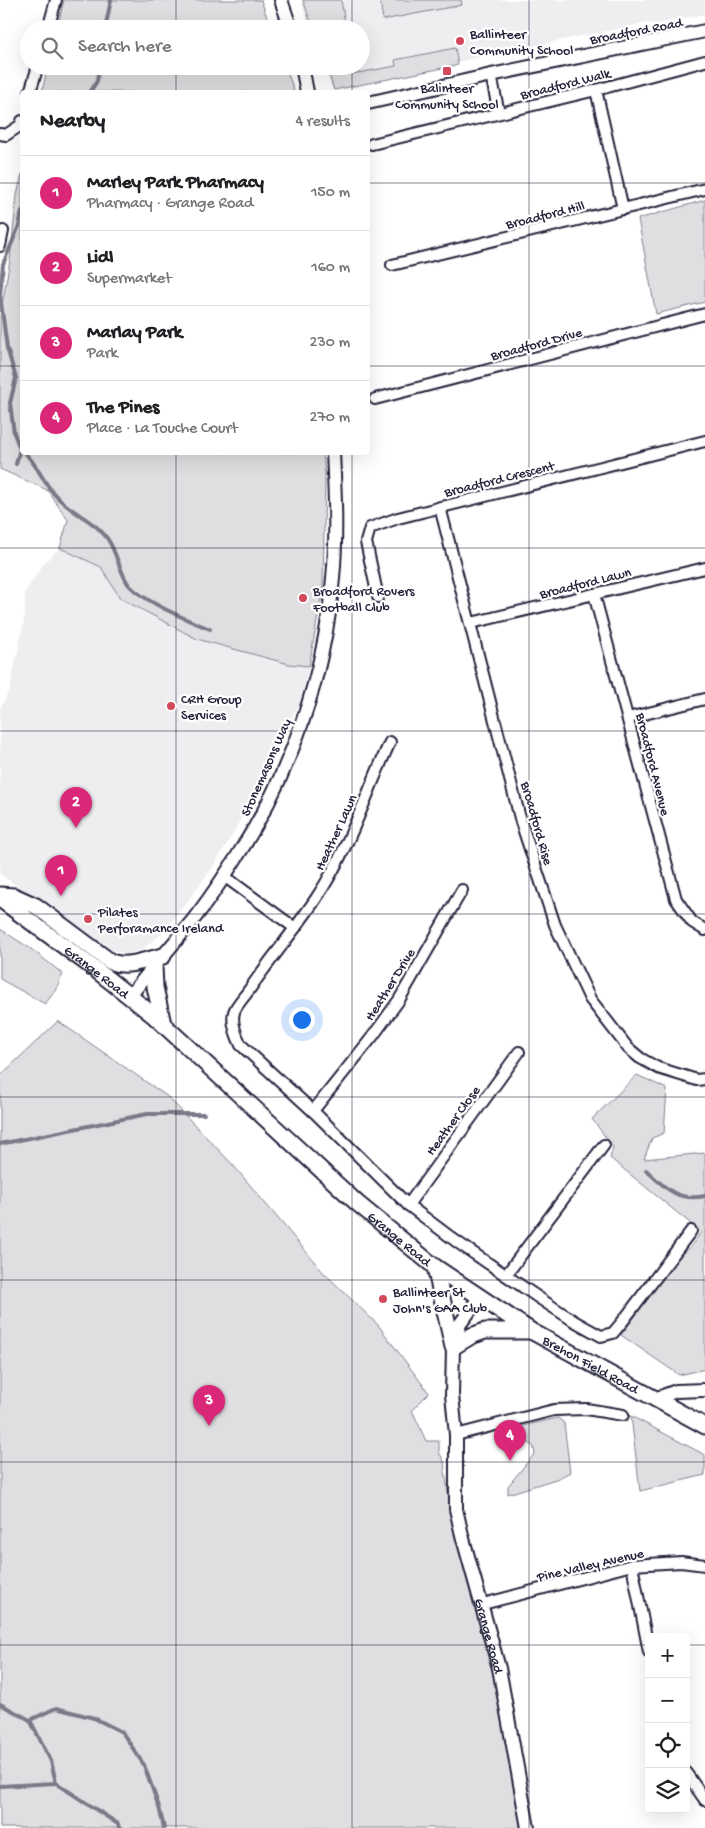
<!DOCTYPE html>
<html lang="en">
<head>
<meta charset="utf-8">
<style>
  :root { --surface:#fff; --page:#f2f2f2; --text:#202124; --muted:#757577; --line:#e0e0e0; --accent:#db2777 }
  body { margin:0; font-family:"Gochi Hand",sans-serif; background:var(--page); color:var(--text) }
  .controls { position:absolute; right:15px; bottom:15px; display:grid; overflow:hidden; border-radius:5px; box-shadow:0 5px 20px #0002 }
  .controls button { width:45px; height:45px; display:grid; place-items:center; padding:0; border:0; border-bottom:1px solid var(--line); background:var(--surface); color:var(--text); font:25px sans-serif }
  .you { position:absolute; left:301px; top:1019px; width:18px; height:18px; margin:-12px; border:4px solid #fff; border-radius:50%; background:#1a73e8; box-shadow:0 0 0 8px #1a73e833 }
  .badge { display:grid; place-items:center; width:32px; height:32px; border-radius:50%; background:var(--accent); color:#fff; font-size:16px; font-weight:700 }
  .pin { position:absolute; translate:-50% -41px; filter:drop-shadow(0 1px 2px #0008) }
  .pin::after { content:''; position:absolute; top:26px; width:18px; height:15px; background:inherit; clip-path:polygon(0 0,100% 0,50% 100%) }
  .list { margin:0; padding:0; list-style:none }
  h2 { display:flex; justify-content:space-between; align-items:center; height:65px; margin:0; padding:0 20px; font-size:21px }
  h2 small { font-size:16px; font-weight:400; color:var(--muted) }
  .list li { display:grid; grid-template-columns:32px 1fr auto; gap:15px; align-items:center; box-sizing:border-box; height:75px; padding:0 20px; border-top:1px solid var(--line) }
  .list b { display:block; font-size:19px; white-space:nowrap }
  .list p { margin:0; font-size:16px; white-space:nowrap; color:var(--muted) }
  .list em { font-size:16px; font-style:normal; color:var(--muted) }
  .icon { flex:none; width:28px; height:28px; fill:none; stroke:currentColor; stroke-width:2; stroke-linecap:round; stroke-linejoin:round }
  .map { position:relative; flex:none; width:705px; height:1828px; overflow:hidden }
  .search { position:absolute; background:var(--surface); box-shadow:0 5px 20px #0002; left:20px; top:20px; width:350px; height:55px; display:flex; align-items:center; gap:12px; box-sizing:border-box; padding:0 18px; border-radius:28px; color:var(--muted); font-size:19px }
  .panel { position:absolute; background:var(--surface); box-shadow:0 5px 20px #0002; left:20px; top:90px; width:350px; height:365px; border-radius:5px }
  .map>svg:first-child { display:block }
</style>
</head>
<body>
<div class="map">
<svg width="705" height="1828" viewBox="0 0 705 1828">
  <rect width="100%" height="100%" fill="#fff"/>
  <filter id="ink" filterUnits="userSpaceOnUse"><feTurbulence type="fractalNoise" baseFrequency=".02" numOctaves="2"/><feDisplacementMap in="SourceGraphic" scale="10" xChannelSelector="R" yChannelSelector="G"/><feConvolveMatrix kernelMatrix="1 2 1 2 8 2 1 2 1" color-interpolation-filters="sRGB"/></filter>
  <g filter="url(#ink)">
    <g fill="#eeeef1">
      <path d="M 301,0 L 705,0 L 705,14 L 657,24 L 646,23 L 498,53 L 333,90 L 323,66 L 361,66 L 361,29 L 310,29 Z"/>
      <path d="M 60,548 L 101,567 L 120,598 L 213,644 L 256,654 L 289,664 L 309,666 L 299,704 L 234,832 L 211,870 L 163,933 L 141,950 L 125,954 L 111,950 L 0,874 L 0,709 L 10,689 L 25,616 L 25,592 L 45,562 Z"/>
    </g>
    <g fill="#dfdfe2" stroke="#80808e">
      <path d="M 64,0 L 261,0 L 271,29 L 57,29 Z"/>
      <path d="M 303,0 L 341,0 L 346,29 L 313,29 Z"/>
      <path d="M 380,0 L 461,0 L 462,5 L 383,20 Z"/>
      <path d="M 455,48 L 458,65 L 334,90 L 326,66 L 350,66 L 352,74 L 396,66 L 395,60 Z"/>
      <path d="M 48,66 L 285,66 L 294,90 L 293,92 L 42,92 Z"/>
      <path d="M 22,174 L 22,452 L 323,453 L 325,476 L 323,587 L 309,666 L 289,664 L 197,639 L 120,598 L 101,567 L 60,548 L 68,520 L 47,490 L 0,469 L 0,316 L 10,260 L 17,195 Z"/>
      <path d="M 705,200 L 705,302 L 656,314 L 638,219 Z"/>
      <path d="M 0,929 L 31,949 L 63,974 L 55,991 L 45,1004 L 0,979 Z"/>
      <path d="M 58,1021 L 168,1097 L 233,1165 L 323,1272 L 378,1325 L 429,1393 L 412,1410 L 426,1441 L 439,1441 L 439,1452 L 444,1461 L 450,1510 L 501,1703 L 521,1828 L 0,1828 L 0,1076 Z"/>
      <path d="M 637,1075 L 667,1089 L 664,1133 L 652,1138 L 644,1159 L 705,1153 L 705,1369 L 679,1375 L 621,1335 L 683,1252 L 689,1249 L 701,1232 L 610,1158 L 613,1147 L 592,1119 Z"/>
      <path d="M 631,1416 L 705,1455 L 705,1475 L 640,1491 Z"/>
      <path d="M 558,1418 L 564,1423 L 570,1472 L 559,1478 L 508,1494 L 508,1486 L 535,1453 L 533,1446 L 517,1435 L 518,1427 Z"/>
    </g>
    <g fill="none" stroke-linecap="round" stroke-linejoin="round">
      <g stroke="#7a7a88" stroke-width="4">
        <path d="M 105,29 L 111,0"/>
        <path d="M 90,92 L 97,81 L 99,66"/>
        <path d="M 24,452 C 38,465 43,483 56,496 C 72,514 98,521 110,543 C 117,555 121,575 129,585 C 143,601 189,621 210,629"/>
        <path d="M 16,464 L 20,449 L 14,433 L 10,403 L 16,378 L 7,348 L 0,295 L 3,264 L 19,226 L 22,211"/>
        <path d="M 0,1144 L 147,1114 L 204,1114"/>
        <path d="M 646,1170 C 665,1188 678,1202 705,1196"/>
        <path d="M 0,1704 L 30,1720 L 51,1761 L 56,1783 L 118,1824 L 119,1828"/>
        <path d="M 30,1720 L 56,1708 L 94,1718 L 122,1732 L 144,1765 L 159,1807 L 164,1828"/>
        <path d="M 0,1786 L 56,1783"/>
      </g>
      <defs>
        <g id="minor">
          <path d="M 48,29 L 56,0"/>
          <path d="M 491,75 L 499,113"/>
          <path d="M 596,90 L 623,209"/>
          <path d="M 30,92 L 38,66"/>
          <path d="M 0,134 L 6,135 L 21,125 L 22,121"/>
          <path d="M 372,144 L 596,90 L 705,61"/>
          <path d="M 0,246 L 3,231"/>
          <path d="M 392,265 L 705,189"/>
          <path d="M 375,399 L 705,314"/>
          <path d="M 440,507 L 521,822 L 555,925 L 590,999 L 628,1048 L 640,1058 L 658,1068 L 697,1080 L 705,1079"/>
          <path d="M 594,594 L 676,899 L 692,922 L 705,930"/>
          <path d="M 378,597 L 366,542 L 370,528 L 398,518 L 705,441"/>
          <path d="M 471,623 L 705,568"/>
          <path d="M 628,718 L 705,699"/>
          <path d="M 390,742 C 366,794 349,849 317,897 C 296,929 271,958 249,990 C 245,996 236,1005 234,1012 C 231,1023 236,1035 241,1045 L 313,1111 L 408,1205 L 457,1242 L 539,1298 L 574,1321 L 601,1336 L 613,1333 L 623,1321 L 691,1231"/>
          <path d="M 224,876 L 295,928"/>
          <path d="M 313,1111 L 373,1036 L 399,1000 L 462,890"/>
          <path d="M 408,1205 L 519,1052"/>
          <path d="M 506,1275 L 604,1145"/>
          <path d="M 456,1435 L 554,1410 L 586,1409 L 623,1415"/>
          <path d="M 632,1565 L 649,1652"/>
          <path d="M 483,1604 L 632,1565 L 681,1562 L 705,1565"/>
          <path d="M 686,1773 L 705,1800"/>
        </g>
        <g id="tertiary">
          <path d="M 281,0 L 291,29"/>
          <path d="M 302,66 L 307,92"/>
          <path d="M 368,103 L 491,75 L 705,31"/>
          <path d="M 130,996 C 150,970 172,946 193,920 C 209,900 224,877 238,855 C 291,773 325,674 333,578 C 337,536 335,494 333,452"/>
          <path id="s1" d="M 480,1297 L 460,1324 L 453,1347 L 452,1395 L 456,1435 L 456,1509 L 462,1535 L 499,1668 L 528,1828"/>
          <path d="M 655,1399 L 676,1391 L 705,1390"/>
        </g>
        <g id="secondary">
          <path d="M 0,895 L 14,896 L 36,906 L 111,962 C 128,968 145,960 163,956"/>
          <path id="s2" d="M 0,899 L 95,969 L 153,1015 L 357,1203 L 435,1267 L 531,1331 L 705,1426"/>
          <path d="M 154,966 L 155,987 L 163,1024"/>
          <path d="M 435,1267 L 453,1347 L 471,1336 L 485,1331 L 530,1331"/>
        </g>
      </defs>
      <use href="#minor" stroke="#22223b" stroke-width="14"/>
      <use href="#tertiary" stroke="#22223b" stroke-width="16"/>
      <use href="#secondary" stroke="#22223b" stroke-width="19"/>
      <use href="#minor" stroke="#fff" stroke-width="10"/>
      <use href="#tertiary" stroke="#fff" stroke-width="12"/>
      <use href="#secondary" stroke="#fff" stroke-width="15"/>
    </g>
  </g>
  <path fill="none" stroke="#22223b" stroke-width="1" stroke-opacity="0.55" d="M 176,0 L 176,29M 352,0 L 352,29M 529,0 L 529,1828M 176,66 L 176,92M 352,66 L 352,92M 0,183 L 22,183M 368,183 L 705,183M 0,366 L 22,366M 368,366 L 705,366M 176,452 L 176,1828M 352,452 L 352,1828M 0,548 L 705,548M 0,731 L 705,731M 0,914 L 705,914M 0,1097 L 705,1097M 0,1280 L 705,1280M 0,1462 L 705,1462M 0,1645 L 649,1645M 686,1645 L 705,1645"/>
  <g fill="#d1495b" stroke="#fff" stroke-width="2">
    <circle cx="460" cy="41" r="5"/>
    <rect x="442" y="66" width="10" height="10" rx="2.5"/>
    <circle cx="303" cy="598" r="5"/>
    <circle cx="171" cy="706" r="5"/>
    <circle cx="88" cy="919" r="5"/>
    <circle cx="383" cy="1299" r="5"/>
  </g>
  <g text-anchor="middle" stroke-width="4.5" stroke-linejoin="round" paint-order="stroke">
    <g font-size="14" fill="#22223b" stroke="#fff">
      <text transform="translate(636 30) rotate(-11)" y="5">Broadford Road</text>
      <text transform="translate(565 83) rotate(-14)" y="5">Broadford Walk</text>
      <text transform="translate(545 214) rotate(-14)" y="5">Broadford Hill</text>
      <text transform="translate(536 343) rotate(-15)" y="5">Broadford Drive</text>
      <text transform="translate(499 478) rotate(-14)" y="5">Broadford Crescent</text>
      <text transform="translate(585 582) rotate(-14)" y="5">Broadford Lawn</text>
      <text transform="translate(654 764) rotate(76)" y="5">Broadford Avenue</text>
      <text transform="translate(265 767) rotate(-66)" y="5">Stonemasons Way</text>
      <text transform="translate(538 823) rotate(74)" y="5">Broadford Rise</text>
      <text transform="translate(335 832) rotate(-65)" y="5">Heather Lawn</text>
      <text dy="5" stroke="none"><textPath href="#s2" startOffset="121">Grange Road</textPath></text>
      <text transform="translate(389 984) rotate(-58)" y="5">Heather Drive</text>
      <text transform="translate(452 1120) rotate(-54)" y="5">Heather Close</text>
      <text dy="5" stroke="none"><textPath href="#s2" startOffset="525">Grange Road</textPath></text>
      <text dy="5" stroke="none"><textPath href="#s2" startOffset="754">Brehon Field Road</textPath></text>
      <text transform="translate(590 1564) rotate(-13)" y="5">Pine Valley Avenue</text>
      <text dy="5" stroke="none"><textPath href="#s1" startOffset="351">Grange Road</textPath></text>
    </g>
    <g font-size="14" fill="#22223b" stroke="#fff" text-anchor="start">
      <text x="470" y="38">Ballinteer<tspan x="470" dy="16">Community School</tspan></text>
      <text x="447" y="92" text-anchor="middle">Balinteer<tspan x="447" dy="16">Community School</tspan></text>
      <text x="313" y="595">Broadford Rovers<tspan x="313" dy="16">Football Club</tspan></text>
      <text x="181" y="703">CRH Group<tspan x="181" dy="16">Services</tspan></text>
      <text x="98" y="916">Pilates<tspan x="98" dy="16">Perforamance Ireland</tspan></text>
      <text x="393" y="1296">Ballinteer St<tspan x="393" dy="16">John's GAA Club</tspan></text>
    </g>
  </g>
</svg>
<div class="controls">
<button>+</button>
<button>−</button>
<button><svg class="icon" aria-label="locate" viewBox="0 0 24 24"><circle cx="12" cy="12" r="6"/><path d="M12 2v4M12 18v4M2 12h4M18 12h4"/></svg></button>
<button><svg class="icon" aria-label="layers" viewBox="0 0 24 24"><path d="M12 4l9 5-9 5-9-5zM3 14l9 5 9-5"/></svg></button>
</div>
<div class="you"></div>
<div class="pin badge" style="left:61px;top:896px">1</div>
<div class="pin badge" style="left:76px;top:828px">2</div>
<div class="pin badge" style="left:209px;top:1426px">3</div>
<div class="pin badge" style="left:510px;top:1461px">4</div>
<div class="search"><svg class="icon" aria-label="search" viewBox="0 0 24 24"><circle cx="10" cy="10" r="6"/><path d="M15 15l6 6"/></svg>Search here</div>
<section class="panel">
<h2>Nearby<small>4 results</small></h2>
<ul class="list">
<li><span class="badge">1</span><div><b>Marley Park Pharmacy</b><p>Pharmacy · Grange Road</p></div><em>150 m</em></li>
<li><span class="badge">2</span><div><b>Lidl</b><p>Supermarket</p></div><em>160 m</em></li>
<li><span class="badge">3</span><div><b>Marlay Park</b><p>Park</p></div><em>230 m</em></li>
<li><span class="badge">4</span><div><b>The Pines</b><p>Place · La Touche Court</p></div><em>270 m</em></li>
</ul>
</section>
</div>
</body>
</html>
